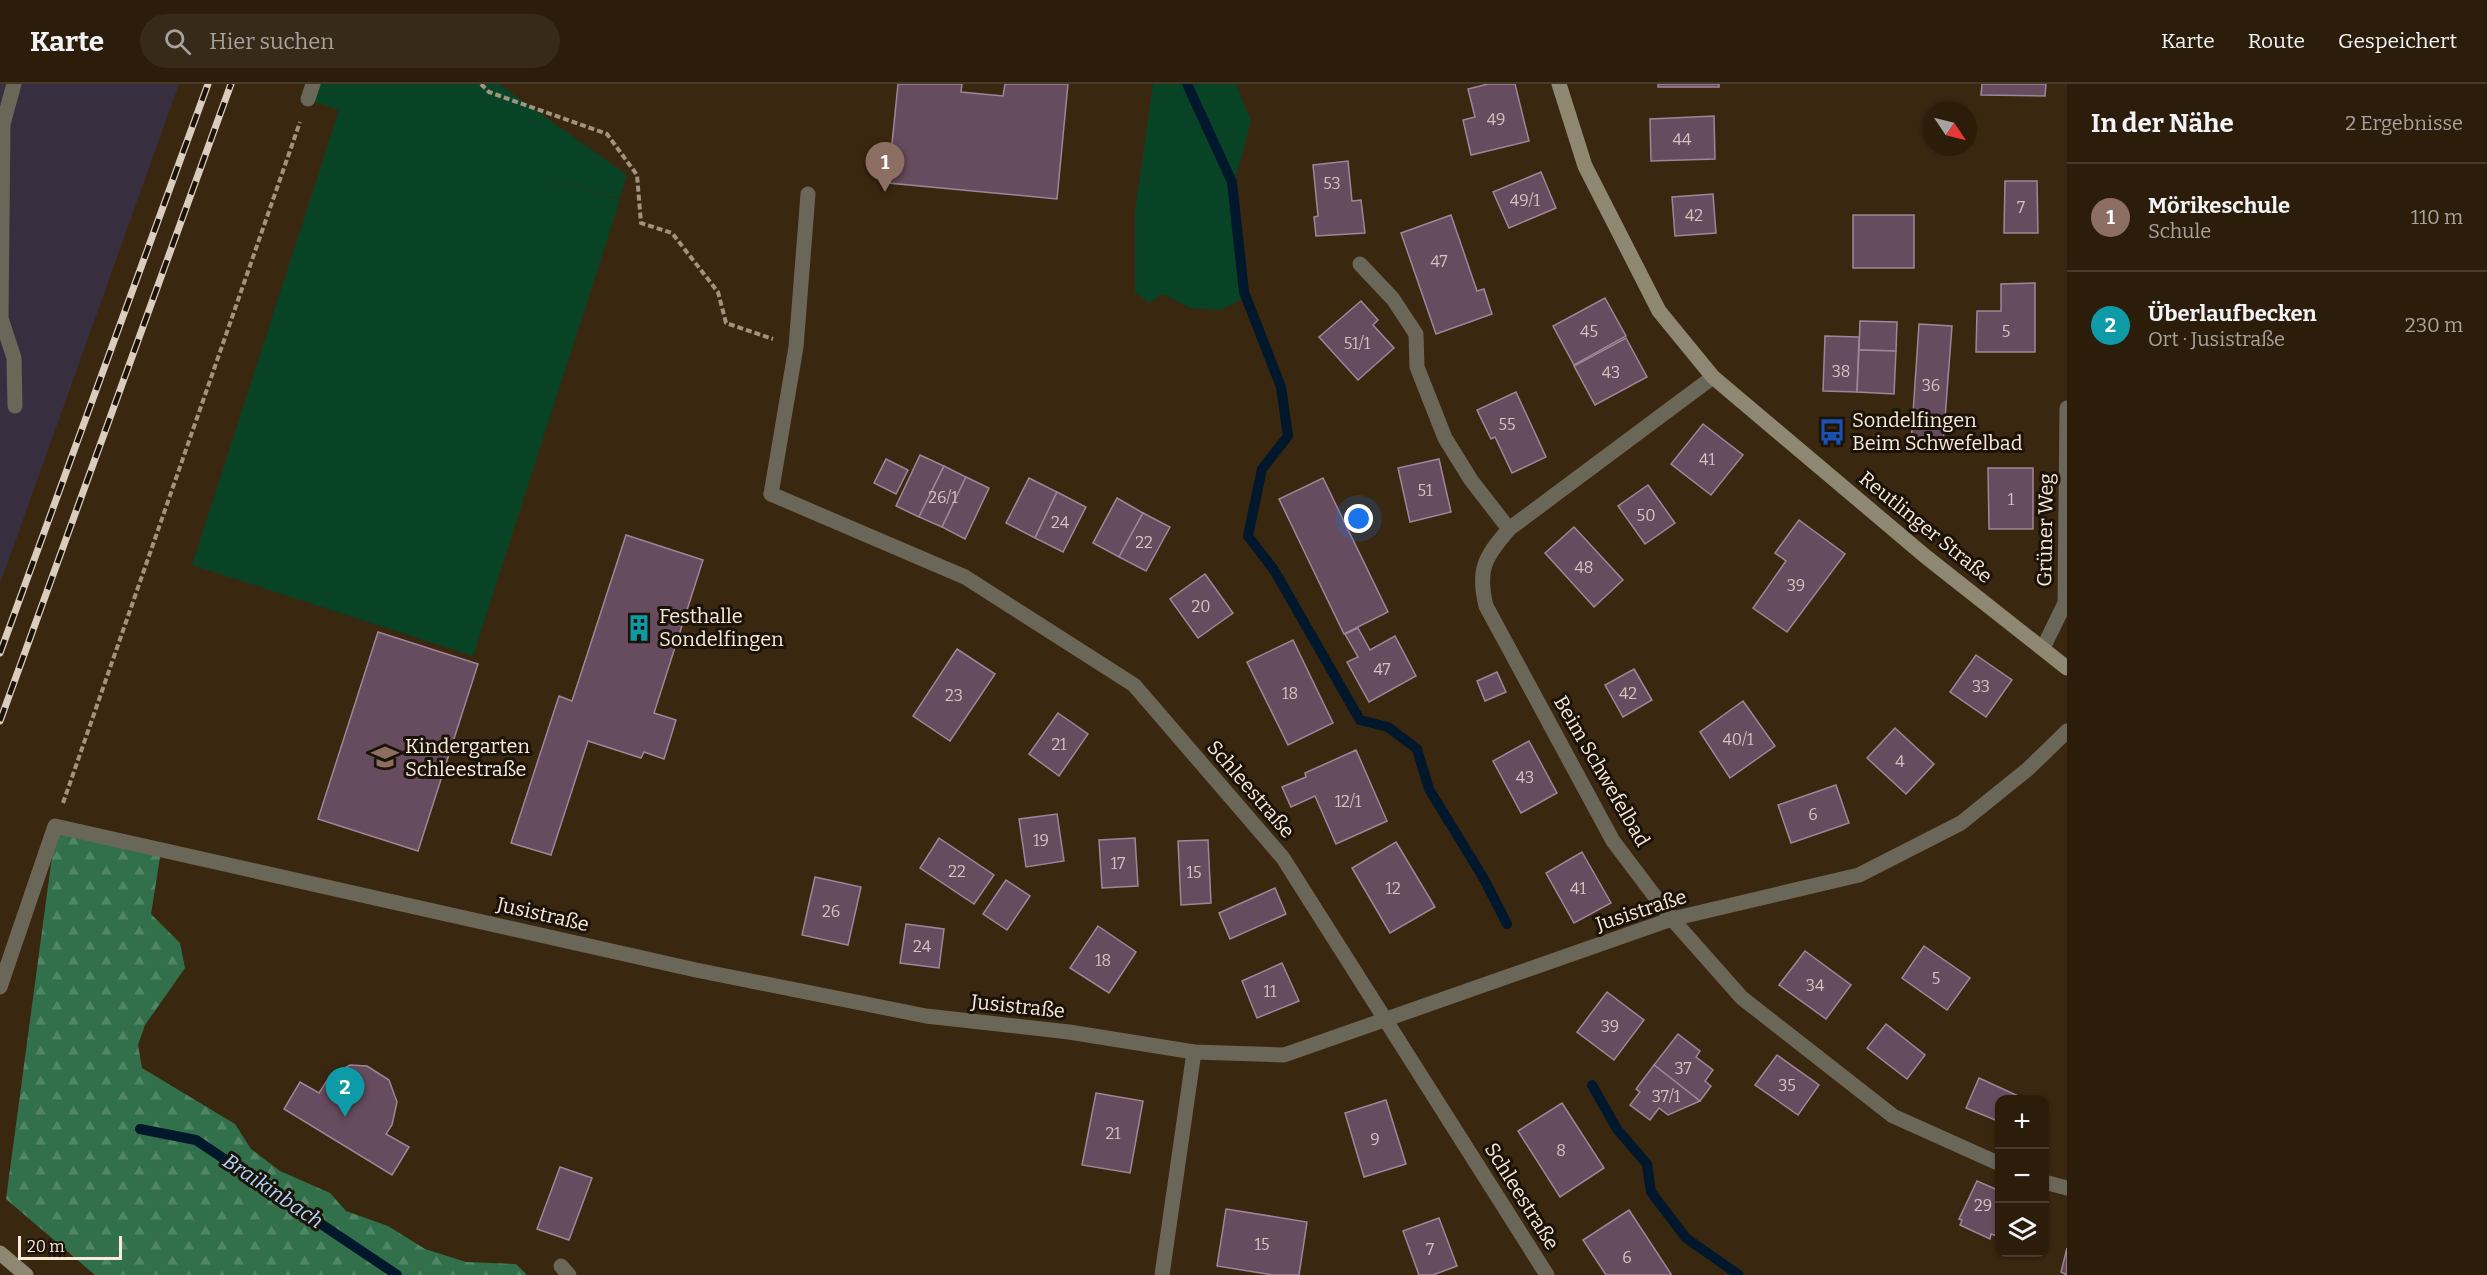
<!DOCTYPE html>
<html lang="de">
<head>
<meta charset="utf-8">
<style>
  :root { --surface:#2c1d0b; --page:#382a19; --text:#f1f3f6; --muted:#a6a29d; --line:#483b2c; --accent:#c6bc3c }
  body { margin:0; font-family:Bitter,serif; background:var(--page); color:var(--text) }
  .controls { position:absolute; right:18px; bottom:18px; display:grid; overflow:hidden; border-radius:12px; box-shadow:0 2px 4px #0004 }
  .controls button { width:54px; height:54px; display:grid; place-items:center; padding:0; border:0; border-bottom:2px solid var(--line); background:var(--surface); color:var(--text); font:30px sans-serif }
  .compass { position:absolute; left:1923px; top:18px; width:54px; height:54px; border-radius:50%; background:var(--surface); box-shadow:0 2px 4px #0004; rotate:125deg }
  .scale { position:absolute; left:18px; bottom:15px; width:104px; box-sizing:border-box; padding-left:6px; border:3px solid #f8ebdd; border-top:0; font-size:16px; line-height:21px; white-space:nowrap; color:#f8ebdd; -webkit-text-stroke:4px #1b1208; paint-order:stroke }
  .you { position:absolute; left:1359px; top:435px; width:21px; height:21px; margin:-15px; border:4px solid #fff; border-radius:50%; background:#1a73e8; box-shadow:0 0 0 9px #1a73e833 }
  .badge { display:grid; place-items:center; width:39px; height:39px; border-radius:50%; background:var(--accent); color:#fff; font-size:20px; font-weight:700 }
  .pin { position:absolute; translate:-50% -50px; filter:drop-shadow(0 2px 3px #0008) }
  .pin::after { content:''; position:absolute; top:32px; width:21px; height:18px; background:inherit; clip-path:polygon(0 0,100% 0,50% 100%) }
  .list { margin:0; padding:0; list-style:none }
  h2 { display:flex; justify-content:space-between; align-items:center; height:78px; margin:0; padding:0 24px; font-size:26px }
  h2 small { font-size:20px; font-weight:400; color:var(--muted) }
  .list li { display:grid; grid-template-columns:39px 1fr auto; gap:18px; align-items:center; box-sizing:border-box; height:108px; padding:0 24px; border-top:2px solid var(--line) }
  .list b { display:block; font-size:22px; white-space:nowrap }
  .list p { margin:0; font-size:20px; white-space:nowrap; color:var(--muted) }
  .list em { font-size:20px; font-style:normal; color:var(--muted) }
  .icon { flex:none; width:33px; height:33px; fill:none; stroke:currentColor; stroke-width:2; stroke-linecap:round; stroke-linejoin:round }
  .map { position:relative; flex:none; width:2067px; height:1191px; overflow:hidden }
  header { display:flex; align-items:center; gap:36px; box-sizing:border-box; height:84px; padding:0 30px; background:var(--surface); border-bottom:2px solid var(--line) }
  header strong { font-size:28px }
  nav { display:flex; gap:33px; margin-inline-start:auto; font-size:21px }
  .search { width:420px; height:54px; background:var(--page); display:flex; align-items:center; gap:15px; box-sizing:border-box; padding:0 21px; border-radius:33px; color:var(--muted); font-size:22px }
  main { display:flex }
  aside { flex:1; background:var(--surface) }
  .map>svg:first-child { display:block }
</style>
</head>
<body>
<header>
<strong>Karte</strong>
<div class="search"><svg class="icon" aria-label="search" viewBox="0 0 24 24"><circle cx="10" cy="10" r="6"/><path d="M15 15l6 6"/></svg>Hier suchen</div>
<nav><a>Karte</a><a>Route</a><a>Gespeichert</a></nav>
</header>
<main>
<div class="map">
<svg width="2067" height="1191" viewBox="0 0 2067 1191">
  <defs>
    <pattern id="forest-firs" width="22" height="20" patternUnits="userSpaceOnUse" patternTransform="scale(1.5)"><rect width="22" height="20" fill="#32704c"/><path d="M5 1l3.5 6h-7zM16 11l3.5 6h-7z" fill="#508565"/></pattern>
  </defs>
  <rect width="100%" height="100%" fill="#3a270f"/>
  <path fill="#372f3f" d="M 0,0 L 179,0 L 0,500 Z"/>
  <g fill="#084326">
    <path d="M 315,0 L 499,0 L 627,91 L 619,115 L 498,77 L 620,116 L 473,572 L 192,481 L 339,26 L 309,16 Z"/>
    <path d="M 1153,0 L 1236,0 L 1251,37 L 1236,92 L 1248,212 L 1221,226 L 1190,224 L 1163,210 L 1149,219 L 1135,208 L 1135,127 Z"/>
  </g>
  <path fill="url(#forest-firs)" d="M 56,743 L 161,767 L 151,830 L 180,859 L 185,884 L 145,941 L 138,961 L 142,984 L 235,1040 L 251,1065 L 280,1087 L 330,1109 L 346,1127 L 388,1142 L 425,1165 L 466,1178 L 516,1180 L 527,1191 L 95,1191 L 6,1115 Z"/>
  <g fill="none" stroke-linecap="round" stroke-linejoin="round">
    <g stroke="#01172c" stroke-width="10">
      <path d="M 1187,0 L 1232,98 L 1244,208 L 1281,303 L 1288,352 L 1262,385 L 1248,452 L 1274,486 L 1360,636 L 1388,643 L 1417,665 L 1429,705 L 1484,795 L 1507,840"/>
      <path d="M 1592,1001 L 1617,1045 L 1647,1080 L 1651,1108 L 1686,1154 L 1739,1191"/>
      <path d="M 140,1045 L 196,1056 L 397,1191"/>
    </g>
  </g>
  <g fill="#674c5f" stroke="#a28499" stroke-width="1.5">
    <path d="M 898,0 L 962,0 L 961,8 L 1003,12 L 1005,0 L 1068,0 L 1057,115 L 888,99 Z"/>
    <path d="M 1488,0 L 1515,0 L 1529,57 L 1471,71 L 1463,36 L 1475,33 L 1468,5 Z"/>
    <rect x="1658" y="0" width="61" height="3"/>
    <path d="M 1982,0 L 2046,0 L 2045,12 L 1981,11 Z"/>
    <path d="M 1714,32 L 1715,75 L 1651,77 L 1650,35 Z"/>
    <path d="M 1348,77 L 1352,117 L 1361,116 L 1365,149 L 1316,152 L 1314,133 L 1318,132 L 1313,81 Z"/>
    <path d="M 1541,88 L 1556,124 L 1509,144 L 1493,108 Z"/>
    <path d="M 2005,97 L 2037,97 L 2038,149 L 2004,149 Z"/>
    <path d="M 1713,110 L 1716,149 L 1675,152 L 1672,113 Z"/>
    <path d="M 1451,131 L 1477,207 L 1484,205 L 1492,230 L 1436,250 L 1401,149 Z"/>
    <rect x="1853" y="131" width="61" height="53"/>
    <path d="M 2035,199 L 2035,268 L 1976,268 L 1977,227 L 2001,227 L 2001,200 Z"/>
    <path d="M 1605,214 L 1626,252 L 1574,281 L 1553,242 Z"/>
    <path d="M 1361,217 L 1378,236 L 1373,241 L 1394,264 L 1358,296 L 1319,253 Z"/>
    <path d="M 1860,237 L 1897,238 L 1896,267 L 1859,266 Z"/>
    <path d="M 1919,240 L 1952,242 L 1943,361 L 1911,359 Z"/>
    <path d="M 1825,252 L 1859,253 L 1857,308 L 1823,307 Z"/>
    <path d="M 1626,254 L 1647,293 L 1595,321 L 1574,282 Z"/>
    <path d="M 1859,266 L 1896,267 L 1894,310 L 1857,308 Z"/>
    <path d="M 1516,308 L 1546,373 L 1512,389 L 1495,353 L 1491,355 L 1477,326 Z"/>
    <path d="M 1703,340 L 1743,371 L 1711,411 L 1671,380 Z"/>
    <path d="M 920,371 L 944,382 L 919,433 L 896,422 Z"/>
    <path d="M 886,375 L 908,386 L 896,410 L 874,399 Z"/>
    <path d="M 1439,375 L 1451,428 L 1410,438 L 1398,384 Z"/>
    <path d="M 944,382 L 966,393 L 942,443 L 919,433 Z"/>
    <path d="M 1988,384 L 2033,384 L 2033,445 L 1989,445 Z"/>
    <path d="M 966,393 L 989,404 L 965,455 L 942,443 Z"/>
    <path d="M 1029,394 L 1057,408 L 1035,454 L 1006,439 Z"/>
    <path d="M 1323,394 L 1388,528 L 1344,550 L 1279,415 Z"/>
    <path d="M 1648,401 L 1675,439 L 1645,460 L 1618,422 Z"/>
    <path d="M 1057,408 L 1086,423 L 1063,468 L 1035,454 Z"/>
    <path d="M 1117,414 L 1143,429 L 1119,473 L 1093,459 Z"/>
    <path d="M 1143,429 L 1170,443 L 1146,487 L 1119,473 Z"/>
    <path d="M 1799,436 L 1845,470 L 1787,548 L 1753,524 L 1786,477 L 1775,469 Z"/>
    <path d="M 1574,443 L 1623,496 L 1594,523 L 1545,469 Z"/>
    <path d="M 626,451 L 703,476 L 654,629 L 676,636 L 664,675 L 644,668 L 641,674 L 588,657 L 551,771 L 511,759 L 559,612 L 572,617 Z"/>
    <path d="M 1205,490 L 1233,529 L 1198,554 L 1170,515 Z"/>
    <path d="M 1358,544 L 1370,566 L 1395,552 L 1416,592 L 1369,618 L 1347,578 L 1358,573 L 1345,550 Z"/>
    <path d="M 378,548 L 478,580 L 418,767 L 318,735 Z"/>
    <path d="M 1293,556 L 1333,639 L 1288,661 L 1247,578 Z"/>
    <path d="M 957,565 L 995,590 L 950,657 L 913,632 Z"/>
    <path d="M 1976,571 L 2012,596 L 1986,633 L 1950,608 Z"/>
    <path d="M 1634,585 L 1652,616 L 1623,633 L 1605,601 Z"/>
    <path d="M 1497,588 L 1506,608 L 1485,617 L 1477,597 Z"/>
    <path d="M 1743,617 L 1775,662 L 1730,694 L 1700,648 Z"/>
    <path d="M 1058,629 L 1088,650 L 1059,692 L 1029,670 Z"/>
    <path d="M 1895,644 L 1934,680 L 1906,710 L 1867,674 Z"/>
    <path d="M 1529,657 L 1557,709 L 1521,729 L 1493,677 Z"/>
    <path d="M 1356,666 L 1387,737 L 1336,760 L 1315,712 L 1291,723 L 1282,703 L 1306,693 L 1305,689 Z"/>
    <path d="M 1836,701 L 1849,739 L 1791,759 L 1778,721 Z"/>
    <path d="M 1057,730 L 1064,777 L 1026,783 L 1019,735 Z"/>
    <path d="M 939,754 L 994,791 L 974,820 L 920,784 Z"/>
    <path d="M 1135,754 L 1138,802 L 1102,804 L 1099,756 Z"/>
    <path d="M 1208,756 L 1211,819 L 1181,821 L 1178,757 Z"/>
    <path d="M 1396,758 L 1435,823 L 1390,849 L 1352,784 Z"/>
    <path d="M 1582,768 L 1611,819 L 1574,839 L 1546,789 Z"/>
    <path d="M 815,793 L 861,803 L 848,861 L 802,851 Z"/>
    <path d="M 1006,796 L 1030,812 L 1007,846 L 983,830 Z"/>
    <path d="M 1275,804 L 1286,830 L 1230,855 L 1219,829 Z"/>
    <path d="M 906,840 L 944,845 L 939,884 L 900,879 Z"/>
    <path d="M 1098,842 L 1136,868 L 1109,909 L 1070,884 Z"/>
    <path d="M 1924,862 L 1970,894 L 1947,926 L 1902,894 Z"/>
    <path d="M 1805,867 L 1851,901 L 1826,935 L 1779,901 Z"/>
    <path d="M 1282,879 L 1299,917 L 1257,934 L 1242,897 Z"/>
    <path d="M 1607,908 L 1644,936 L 1614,976 L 1577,948 Z"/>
    <path d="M 1886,940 L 1925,971 L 1907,995 L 1867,964 Z"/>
    <path d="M 1678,950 L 1700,967 L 1696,973 L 1713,986 L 1705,997 L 1711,1002 L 1700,1017 L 1654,981 Z"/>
    <path d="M 1777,971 L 1819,1001 L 1798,1031 L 1755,1001 Z"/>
    <path d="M 350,981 L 367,982 L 389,996 L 397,1018 L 392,1041 L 386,1050 L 409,1063 L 392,1091 L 284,1025 L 300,998 L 319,1009 L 330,992 Z"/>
    <path d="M 1654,981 L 1700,1017 L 1668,1031 L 1659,1024 L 1650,1036 L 1630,1021 L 1640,1008 L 1636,1005 Z"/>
    <path d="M 1979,994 L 2027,1016 L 2000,1016 L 2000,1038 L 1966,1024 Z"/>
    <path d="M 1096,1009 L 1143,1017 L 1130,1089 L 1082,1081 Z"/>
    <path d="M 1386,1016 L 1406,1080 L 1364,1093 L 1345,1029 Z"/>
    <path d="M 1562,1019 L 1604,1084 L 1560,1113 L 1518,1047 Z"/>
    <path d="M 560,1083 L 592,1094 L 569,1156 L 537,1145 Z"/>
    <path d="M 1977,1097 L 2000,1107 L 2000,1153 L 1991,1150 L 1990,1155 L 1960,1141 L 1962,1136 L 1959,1135 Z"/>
    <path d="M 1226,1125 L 1307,1138 L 1299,1191 L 1273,1191 L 1217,1182 Z"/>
    <path d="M 1629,1126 L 1671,1190 L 1669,1191 L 1606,1191 L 1583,1156 Z"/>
    <path d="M 1439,1134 L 1457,1182 L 1433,1191 L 1419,1191 L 1403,1147 Z"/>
    <path d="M 2067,1164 L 2067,1191 L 2061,1188 Z"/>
  </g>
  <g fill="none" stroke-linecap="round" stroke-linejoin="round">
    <g stroke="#a29280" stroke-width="4" stroke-dasharray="6 3" stroke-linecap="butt">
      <path d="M 481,0 L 489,8 L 607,50 L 637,91 L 641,139 L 672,149 L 718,208 L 726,239 L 773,255"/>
      <path d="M 63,719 L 300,38"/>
    </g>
    <g stroke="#6a6759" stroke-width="15">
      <path d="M 14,0 L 3,40 L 1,234 L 14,274 L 15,322"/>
      <path d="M 308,15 L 313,0"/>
      <path d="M 1360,180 L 1393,215 L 1416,250 L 1417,283 L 1445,354 L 1471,396 L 1509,445"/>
      <path d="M 771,410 L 796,263 L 808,110"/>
      <path d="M 561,1182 L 569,1191"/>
    </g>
    <g stroke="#6a6759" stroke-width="15">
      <path d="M 1713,293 L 1509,445 C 1485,473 1477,485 1486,522 L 1613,757 L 1672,835 L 1742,914 L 1893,1032 L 2000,1080"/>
      <path d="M 771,410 L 965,493 L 1134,601 L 1283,774 L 1547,1191"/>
      <path d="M 2043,564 L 2065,519 L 2067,324"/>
      <path d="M 0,903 L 55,742 L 696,886 L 926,932 L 1069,948 L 1194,968 L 1284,971 L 1672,835 L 1859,791 L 1961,739 L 2028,685 L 2067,647"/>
      <path d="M 2044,1098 L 2067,1104"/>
      <path d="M 1162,1191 L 1194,968"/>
    </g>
    <g stroke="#8e8872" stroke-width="15">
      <path d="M 1559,0 L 1585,82 L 1659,227 L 1713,293 L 1925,472 L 2067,584"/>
      <path d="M 0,1169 L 26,1191"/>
    </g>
    <defs>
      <g id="rail">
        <path d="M 0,569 L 208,0"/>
        <path d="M 0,637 L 231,0"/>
      </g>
    </defs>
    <use href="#rail" stroke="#dbcdbd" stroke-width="7"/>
    <use href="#rail" stroke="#1b1208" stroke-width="4.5" stroke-dasharray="14" stroke-linecap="butt"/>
  </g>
  <defs>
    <symbol id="bus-bare" viewBox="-9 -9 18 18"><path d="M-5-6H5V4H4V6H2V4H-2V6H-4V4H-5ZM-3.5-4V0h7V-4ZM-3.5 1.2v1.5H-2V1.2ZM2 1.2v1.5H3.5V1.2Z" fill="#1a4fb4" stroke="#1b1208" stroke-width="2.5" paint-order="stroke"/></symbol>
    <symbol id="building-bare" viewBox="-9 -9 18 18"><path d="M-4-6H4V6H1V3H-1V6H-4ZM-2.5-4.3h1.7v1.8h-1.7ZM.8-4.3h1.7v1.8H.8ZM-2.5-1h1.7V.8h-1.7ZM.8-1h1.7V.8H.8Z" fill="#0f9aa8" stroke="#1b1208" stroke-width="2.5" paint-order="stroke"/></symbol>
    <symbol id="school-bare" viewBox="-9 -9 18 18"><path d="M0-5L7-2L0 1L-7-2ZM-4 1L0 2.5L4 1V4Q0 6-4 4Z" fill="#8d6e63" stroke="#1b1208" stroke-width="2.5" paint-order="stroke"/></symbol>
  </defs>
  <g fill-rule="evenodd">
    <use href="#bus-bare" x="1813" y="329" width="38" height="38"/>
    <use href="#building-bare" x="620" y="525" width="38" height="38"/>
    <use href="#school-bare" x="366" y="654" width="38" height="38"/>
  </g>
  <g text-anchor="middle" stroke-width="6" stroke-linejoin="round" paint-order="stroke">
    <g font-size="16" fill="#d4c3be">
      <text x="1496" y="41">49</text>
      <text x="1682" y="61">44</text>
      <text x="1332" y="105">53</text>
      <text x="1525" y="122">49/1</text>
      <text x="2021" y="129">7</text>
      <text x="1694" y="137">42</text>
      <text x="1439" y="183">47</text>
      <text x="1589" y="253">45</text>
      <text x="2006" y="253">5</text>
      <text x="1357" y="265">51/1</text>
      <text x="1841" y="293">38</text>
      <text x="1611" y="294">43</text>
      <text x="1931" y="307">36</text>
      <text x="1507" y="346">55</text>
      <text x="1707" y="381">41</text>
      <text x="1425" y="412">51</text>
      <text x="943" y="419">26/1</text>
      <text x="2011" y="421">1</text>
      <text x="1646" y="437">50</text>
      <text x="1060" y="444">24</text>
      <text x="1144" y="464">22</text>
      <text x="1584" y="489">48</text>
      <text x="1796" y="507">39</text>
      <text x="1201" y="528">20</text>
      <text x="1382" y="591">47</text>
      <text x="1981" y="608">33</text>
      <text x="1290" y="615">18</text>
      <text x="1628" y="615">42</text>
      <text x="954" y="617">23</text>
      <text x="1738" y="661">40/1</text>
      <text x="1059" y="666">21</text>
      <text x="1900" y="683">4</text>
      <text x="1525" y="699">43</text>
      <text x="1348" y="723">12/1</text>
      <text x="1813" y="736">6</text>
      <text x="1041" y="762">19</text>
      <text x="1118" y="785">17</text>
      <text x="957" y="793">22</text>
      <text x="1194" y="794">15</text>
      <text x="1393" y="810">12</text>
      <text x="1578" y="810">41</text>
      <text x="831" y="833">26</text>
      <text x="922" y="868">24</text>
      <text x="1103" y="882">18</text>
      <text x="1936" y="900">5</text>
      <text x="1815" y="907">34</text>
      <text x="1270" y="913">11</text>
      <text x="1610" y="948">39</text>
      <text x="1683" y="990">37</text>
      <text x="1787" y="1007">35</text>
      <text x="1666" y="1018">37/1</text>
      <text x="1113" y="1055">21</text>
      <text x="1375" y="1061">9</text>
      <text x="1561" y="1072">8</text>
      <text x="1983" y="1127">29</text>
      <text x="1262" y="1166">15</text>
      <text x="1430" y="1171">7</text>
      <text x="1627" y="1179">6</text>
    </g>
    <g font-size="20" fill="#f8ebdd" stroke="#1b1208" text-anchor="start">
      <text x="1852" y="343">Sondelfingen<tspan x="1852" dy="23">Beim Schwefelbad</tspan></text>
      <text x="659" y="539">Festhalle<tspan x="659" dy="23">Sondelfingen</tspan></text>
      <text x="405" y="669">Kindergarten<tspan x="405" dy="23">Schleestraße</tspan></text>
    </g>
    <g font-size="20" fill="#f8ebdd" stroke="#1b1208">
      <text transform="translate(1926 443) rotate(39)" y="7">Reutlinger Straße</text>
      <text transform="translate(2045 446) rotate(-89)" y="7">Grüner Weg</text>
      <text transform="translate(1602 687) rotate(60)" y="7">Beim Schwefelbad</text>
      <text transform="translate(1251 705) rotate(49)" y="7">Schleestraße</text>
      <text transform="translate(1641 826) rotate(-18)" y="7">Jusistraße</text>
      <text transform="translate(543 830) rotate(13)" y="7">Jusistraße</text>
      <text transform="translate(1018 922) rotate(6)" y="7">Jusistraße</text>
      <text transform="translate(1522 1112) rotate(58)" y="7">Schleestraße</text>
    </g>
    <g font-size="21" font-style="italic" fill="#acd4fc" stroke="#1b1208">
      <text transform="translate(273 1107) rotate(34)" y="7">Braikinbach</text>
    </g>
  </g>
</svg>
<div class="controls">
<button>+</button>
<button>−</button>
<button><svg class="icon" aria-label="layers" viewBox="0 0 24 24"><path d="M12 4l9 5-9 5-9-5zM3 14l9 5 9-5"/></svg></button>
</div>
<svg class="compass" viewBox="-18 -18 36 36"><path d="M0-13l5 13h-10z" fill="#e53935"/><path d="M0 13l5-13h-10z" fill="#a6a29d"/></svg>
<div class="scale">20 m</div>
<div class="you"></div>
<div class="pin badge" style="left:885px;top:108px;background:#8d6e63">1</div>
<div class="pin badge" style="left:345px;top:1033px;background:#0f9aa8">2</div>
</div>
<aside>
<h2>In der Nähe<small>2 Ergebnisse</small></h2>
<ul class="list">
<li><span class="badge" style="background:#8d6e63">1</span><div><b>Mörikeschule</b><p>Schule</p></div><em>110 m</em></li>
<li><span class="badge" style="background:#0f9aa8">2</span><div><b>Überlaufbecken</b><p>Ort · Jusistraße</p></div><em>230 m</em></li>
</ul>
</aside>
</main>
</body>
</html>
